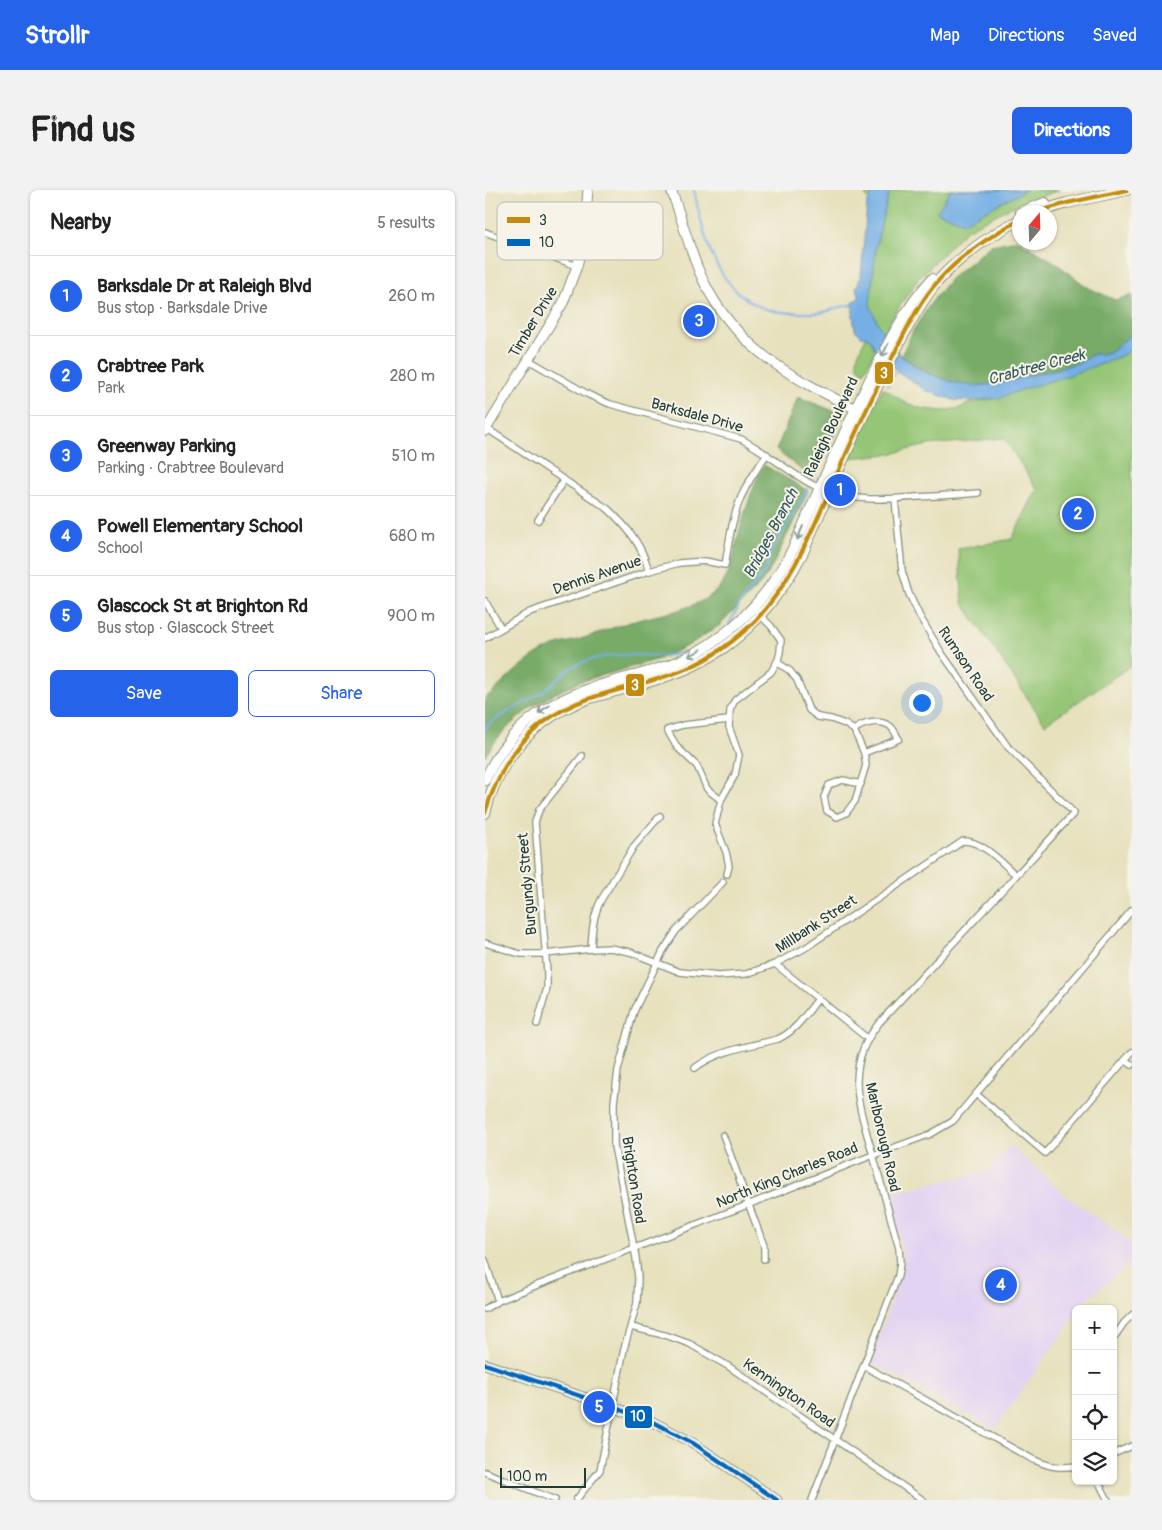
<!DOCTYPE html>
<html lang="en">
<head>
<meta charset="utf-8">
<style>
  :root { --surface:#fff; --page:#f2f2f2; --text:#222; --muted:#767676; --line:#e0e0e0; --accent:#2563eb }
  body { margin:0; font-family:Pangolin,sans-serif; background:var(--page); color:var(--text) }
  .controls { position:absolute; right:15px; bottom:15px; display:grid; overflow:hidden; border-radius:8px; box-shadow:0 1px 4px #0004 }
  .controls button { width:45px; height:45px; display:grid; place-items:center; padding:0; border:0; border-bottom:1px solid var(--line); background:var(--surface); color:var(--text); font:25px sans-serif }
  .compass { position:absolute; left:527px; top:15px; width:45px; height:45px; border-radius:50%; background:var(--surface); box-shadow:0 1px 4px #0004; rotate:19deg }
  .scale { position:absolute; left:15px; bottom:12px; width:86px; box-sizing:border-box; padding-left:5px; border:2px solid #1f3d34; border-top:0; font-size:14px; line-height:18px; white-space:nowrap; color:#1f3d34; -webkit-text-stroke:4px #f7f3e8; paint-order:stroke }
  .you { position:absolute; left:436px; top:512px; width:18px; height:18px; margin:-12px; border:4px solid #fff; border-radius:50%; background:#1a73e8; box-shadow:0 0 0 8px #1a73e833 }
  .badge { display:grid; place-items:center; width:32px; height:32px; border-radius:50%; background:var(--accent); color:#fff; font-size:16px; font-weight:700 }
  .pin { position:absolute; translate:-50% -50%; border:2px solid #fff; box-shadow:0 1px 5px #0006 }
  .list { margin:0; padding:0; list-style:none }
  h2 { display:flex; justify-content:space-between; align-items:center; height:65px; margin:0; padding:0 20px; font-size:21px }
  h2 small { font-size:16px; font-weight:400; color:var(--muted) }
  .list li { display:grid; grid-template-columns:32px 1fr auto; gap:15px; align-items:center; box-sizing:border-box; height:80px; padding:0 20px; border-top:1px solid var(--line) }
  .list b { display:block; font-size:19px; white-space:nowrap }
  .list p { margin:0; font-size:16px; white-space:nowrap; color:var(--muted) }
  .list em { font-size:16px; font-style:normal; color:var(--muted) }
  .actions { display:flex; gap:10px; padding:15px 20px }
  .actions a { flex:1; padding:11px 0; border:1px solid var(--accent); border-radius:8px; text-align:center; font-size:18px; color:var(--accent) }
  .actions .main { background:var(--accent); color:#fff }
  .icon { flex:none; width:28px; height:28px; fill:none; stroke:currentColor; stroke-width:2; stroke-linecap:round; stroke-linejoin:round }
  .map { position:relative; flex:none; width:647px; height:1310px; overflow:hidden; border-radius:8px }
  header { display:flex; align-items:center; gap:30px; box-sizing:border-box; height:70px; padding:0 25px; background:var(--accent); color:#fff }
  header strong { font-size:24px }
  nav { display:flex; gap:28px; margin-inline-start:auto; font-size:18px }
  .intro { display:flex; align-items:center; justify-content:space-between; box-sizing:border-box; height:120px; padding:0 30px }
  h1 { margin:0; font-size:35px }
  .button { padding:12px 22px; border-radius:8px; background:var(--accent); color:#fff; font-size:18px; font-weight:700 }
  main { display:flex; gap:30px; padding:0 30px }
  aside { flex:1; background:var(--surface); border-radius:8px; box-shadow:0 1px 4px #0004 }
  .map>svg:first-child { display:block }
</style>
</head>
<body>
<header>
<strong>Strollr</strong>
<nav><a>Map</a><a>Directions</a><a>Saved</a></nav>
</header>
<div class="intro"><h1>Find us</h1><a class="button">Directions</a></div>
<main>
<aside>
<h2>Nearby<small>5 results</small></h2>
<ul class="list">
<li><span class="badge">1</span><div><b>Barksdale Dr at Raleigh Blvd</b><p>Bus stop · Barksdale Drive</p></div><em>260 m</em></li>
<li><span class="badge">2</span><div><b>Crabtree Park</b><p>Park</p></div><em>280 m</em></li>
<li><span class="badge">3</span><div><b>Greenway Parking</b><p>Parking · Crabtree Boulevard</p></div><em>510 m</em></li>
<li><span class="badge">4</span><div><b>Powell Elementary School</b><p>School</p></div><em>680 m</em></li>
<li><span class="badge">5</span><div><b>Glascock St at Brighton Rd</b><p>Bus stop · Glascock Street</p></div><em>900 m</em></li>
</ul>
<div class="actions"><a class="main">Save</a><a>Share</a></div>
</aside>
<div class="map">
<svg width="647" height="1310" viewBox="0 0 647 1310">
  <rect width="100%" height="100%" fill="#f7f3e8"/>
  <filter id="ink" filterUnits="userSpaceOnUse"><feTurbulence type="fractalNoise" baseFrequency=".02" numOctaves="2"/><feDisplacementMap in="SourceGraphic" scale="10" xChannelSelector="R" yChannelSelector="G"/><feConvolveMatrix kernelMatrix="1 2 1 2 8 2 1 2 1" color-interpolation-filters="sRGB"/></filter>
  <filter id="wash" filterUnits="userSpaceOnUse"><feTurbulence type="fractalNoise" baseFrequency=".0096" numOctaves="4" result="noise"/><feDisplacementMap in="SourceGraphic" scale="20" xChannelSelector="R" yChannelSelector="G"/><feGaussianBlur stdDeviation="1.12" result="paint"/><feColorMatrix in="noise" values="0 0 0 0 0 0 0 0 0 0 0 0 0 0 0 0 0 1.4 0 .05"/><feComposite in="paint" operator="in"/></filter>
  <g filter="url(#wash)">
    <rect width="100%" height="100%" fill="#e7e1be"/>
    <path fill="#e3d3f2" d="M 525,956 L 581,1006 L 636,1044 L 647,1058 L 647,1071 L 600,1111 L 595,1119 L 591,1119 L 591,1124 L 510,1239 L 385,1172 L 418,1079 L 419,1071 L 404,1003 L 502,982 Z"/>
    <g fill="#95c676" stroke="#5a8255">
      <path d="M 378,0 L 574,0 L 524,18 L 481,40 L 434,88 L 412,120 L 379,182 C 362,172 381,153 383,141 C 384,133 382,125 383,117 C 386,84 390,51 393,18 L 382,8 Z"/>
      <path d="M 647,140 L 647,475 L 560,534 L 478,413 L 473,359 L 527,349 L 552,299 L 519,248 L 443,255 L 404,264 L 365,268 L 380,233 L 398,198 L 421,213 L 438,219 L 458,221 L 475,218 L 482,214 L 511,208 L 515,205 L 622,172 L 631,166 Z"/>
    </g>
    <g fill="#78ab67" stroke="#4c744e">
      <path d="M 532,50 L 568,71 L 602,97 L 630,110 L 647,105 L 646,145 L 624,162 L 616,164 L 609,164 L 595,172 L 579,177 L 511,194 L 488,196 L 467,192 L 440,182 L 416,166 L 429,139 L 446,113 L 465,89 L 506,55 Z"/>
      <path d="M 313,207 L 354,223 L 357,228 L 328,289 L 291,260 Z"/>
      <path d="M 279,275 L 323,301 L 288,375 L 276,393 L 235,435 L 204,455 L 174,469 L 94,492 L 73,502 L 44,519 L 26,534 L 12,549 L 0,566 L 0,507 L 6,504 C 25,486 45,465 69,456 C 80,452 92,451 102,447 C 118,442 133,435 149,431 C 175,424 214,419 233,399 C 247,384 248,365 253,346 C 260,322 267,297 279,275 Z"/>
    </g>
    <g fill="#74afe5" stroke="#4a768c">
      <path d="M 389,0 L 407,0 L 404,4 L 397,30 L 391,58 L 385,115 L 394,136 L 416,166 L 440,182 L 467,192 L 488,196 L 511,194 L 579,177 L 595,172 L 609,164 L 616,164 L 624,162 L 647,144 L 647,159 L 636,166 L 627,170 L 579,187 L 539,199 L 515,208 L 486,211 L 469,210 L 442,201 L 412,181 L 389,158 L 386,150 L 382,147 L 376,146 L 370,140 L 368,126 L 368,112 L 374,108 L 374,104 L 371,98 L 376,87 L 382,14 Z"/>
      <path d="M 466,0 L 541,0 L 479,32 L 452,22 Z"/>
    </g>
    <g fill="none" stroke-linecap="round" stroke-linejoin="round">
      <g stroke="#74afe5" stroke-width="2">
        <path d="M 209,0 C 219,47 230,101 281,119 C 295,124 317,123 331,123 C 344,123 356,114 369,115"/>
        <path d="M 402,196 L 412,180"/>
        <path d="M 244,434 L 258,409 L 280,382 L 286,363 L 322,301 L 327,287 L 334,276 L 354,229"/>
        <path d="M 0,538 C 11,525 40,514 55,504 C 66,497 74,486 84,479 C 93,473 106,469 117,467 C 144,461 173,470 201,462"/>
      </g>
    </g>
  </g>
  <g filter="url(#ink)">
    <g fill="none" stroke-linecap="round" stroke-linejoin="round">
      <defs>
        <g id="street">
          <path d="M 0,42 L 92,76"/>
          <path d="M 42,169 L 104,205 L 125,214 L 256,249 C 282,262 304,283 330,296 C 363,312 396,310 432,307 C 452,306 472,305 493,303"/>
          <path d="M 1,238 L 123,319 C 143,338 156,353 164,381"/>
          <path d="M 53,330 L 79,290"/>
          <path d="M 0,411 L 16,438"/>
          <path d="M 0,448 L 45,422 L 164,381 L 194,373 L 220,371 L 240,375 C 244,352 247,328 256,307 C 263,292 273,277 282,264"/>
          <path d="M 292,472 L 305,481 L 312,490 L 324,520 L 333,527 L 346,529 L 360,534 L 369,540 L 379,563 L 381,575 L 370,611 L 361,623 L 352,627 L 342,621 L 339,607 L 344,595 L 358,590 L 376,594"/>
          <path d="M 369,540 C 378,533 394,529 405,536 C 409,539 411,545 414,549 L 379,563"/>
          <path d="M 236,610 L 222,599 L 212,576 L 192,557 L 182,540 L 198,535 L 244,530"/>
          <path d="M 242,684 L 244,676 L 241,662 L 230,634 L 236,610 L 250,585 L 254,565 L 244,537 L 245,520 L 250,510 L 286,482 L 293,470 L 295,462 L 296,450 L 286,436 L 273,423"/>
          <path d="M 0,753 L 35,764 L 60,764 L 106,759 L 125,758 L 145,762 L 195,782 L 233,786 L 261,784 L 290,774 L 320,758 L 478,651 C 497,650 518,674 531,685"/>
          <path d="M 106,759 C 107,741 108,726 116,710 L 149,656 L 175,626"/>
          <path d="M 290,774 L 382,848"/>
          <path d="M 52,834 L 62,798 L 62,782 L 50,632 L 54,620 L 97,566"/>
          <path d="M 640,870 L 647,875"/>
          <path d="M 210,878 C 233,860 266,856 293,849 C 311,841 321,824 333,809"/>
          <path d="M 491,904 L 560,963 L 647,862"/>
          <path d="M 238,945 L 279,1056 L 279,1069"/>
          <path d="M 0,1070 L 13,1111"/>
          <path d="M 0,1119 L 13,1111 L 50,1096 L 265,1014 L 383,967 L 446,944 L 468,931 L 647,720"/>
          <path d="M 146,1137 L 183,1146 L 205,1154 L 243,1176 L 438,1310"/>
          <path d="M 628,1149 L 639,1133 L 647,1125"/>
          <path d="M 379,1176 L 547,1269 C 563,1276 573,1279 591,1276"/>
          <path d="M 628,1264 L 647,1256"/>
          <path d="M 0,1282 L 70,1310"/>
          <path d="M 613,1291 L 623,1310"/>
          <path d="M 91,1310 L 115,1280 L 139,1159 L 152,1113 L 153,1088 L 151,1068 L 129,956 L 129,913 L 133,880 L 149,821 L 178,761 L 191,741 L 238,692"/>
          <path d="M 327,1310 L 413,1086 L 415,1073 L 414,1058 C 405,1027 397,996 388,965 C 382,944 371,911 372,890 C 373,866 380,851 394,833 L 589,623 L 523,557 L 456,462 L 435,427 L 424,404 L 417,381 L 410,309"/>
        </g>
        <g id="secondary">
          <path d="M 186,0 C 198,30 204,61 218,90 C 252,161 310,189 377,222"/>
          <path d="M 0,241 L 78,113 L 92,76 L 99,47 L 103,0"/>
          <path d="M 0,1174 L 128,1217 L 168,1232 L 208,1253 L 292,1310"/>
        </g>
        <g id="primary">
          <path d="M 536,22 L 560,13"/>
          <path d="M 552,22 L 582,13 L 642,0"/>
          <path d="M 0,590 C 26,532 68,508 127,492 C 152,485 176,480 199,469 C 248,445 285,405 309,357 C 332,304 355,251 380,200 C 399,161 418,121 447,89"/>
          <path d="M 0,623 C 13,568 51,526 105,508 C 138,498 171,492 203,478 C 255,455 293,411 318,362 C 345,299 372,236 403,175 C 418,146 432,116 453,91 C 476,65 504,46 534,30"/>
        </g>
      </defs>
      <use href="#street" stroke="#838f79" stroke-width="8"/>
      <use href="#secondary" stroke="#838f79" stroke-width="11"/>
      <use href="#primary" stroke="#838f79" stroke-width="12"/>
      <use href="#street" stroke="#fff" stroke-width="5.5"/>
      <use href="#secondary" stroke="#fff" stroke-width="9"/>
      <use href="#primary" stroke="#fff" stroke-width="10"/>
      <defs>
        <g id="bus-1">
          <path d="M 552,22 L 582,13 L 642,0"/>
          <path d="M 0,623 C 17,567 49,526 106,508 C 138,497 172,492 203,478 C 228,467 251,450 271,430 C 305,393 322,352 342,307 C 363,259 384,212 408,166 C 421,140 434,112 454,90 C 476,65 505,46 534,30"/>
        </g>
        <path id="bus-2" d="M 0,1174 L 128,1217 L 168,1232 L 208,1253 L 292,1310"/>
      </defs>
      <use href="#bus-1" stroke="#f7f3e8" stroke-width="8"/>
      <use href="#bus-2" stroke="#f7f3e8" stroke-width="8"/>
      <use href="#bus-1" stroke="#c18c0d" stroke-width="4"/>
      <use href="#bus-2" stroke="#0065bd" stroke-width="4"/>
    </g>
    <defs><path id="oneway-shaft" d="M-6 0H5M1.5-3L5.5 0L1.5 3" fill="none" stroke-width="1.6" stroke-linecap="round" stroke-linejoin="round" transform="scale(1.25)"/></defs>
    <g stroke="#8f9e9a">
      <use href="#oneway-shaft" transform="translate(400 160) rotate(117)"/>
      <use href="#oneway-shaft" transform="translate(315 343) rotate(113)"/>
      <use href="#oneway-shaft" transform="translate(210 463) rotate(150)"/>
      <use href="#oneway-shaft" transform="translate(59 519) rotate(147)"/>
    </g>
  </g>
  <g text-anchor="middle" stroke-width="4" stroke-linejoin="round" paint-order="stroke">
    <g font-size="15" fill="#1f3d34" stroke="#f7f3e8">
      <text transform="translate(48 132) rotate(-59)" y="5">Timber Drive</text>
      <text transform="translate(212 225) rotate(15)" y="5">Barksdale Drive</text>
      <text transform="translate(346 237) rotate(-65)" y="5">Raleigh Boulevard</text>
      <text transform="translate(112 385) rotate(-19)" y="5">Dennis Avenue</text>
      <text transform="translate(481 474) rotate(56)" y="5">Rumson Road</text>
      <text transform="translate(42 694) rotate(-95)" y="5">Burgundy Street</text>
      <text transform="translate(331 734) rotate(-33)" y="5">Millbank Street</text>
      <text transform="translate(398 947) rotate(77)" y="5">Marlborough Road</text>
      <text transform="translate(302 985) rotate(-22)" y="5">North King Charles Road</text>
      <text transform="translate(149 990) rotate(81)" y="5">Brighton Road</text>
      <text transform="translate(304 1203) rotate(35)" y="5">Kennington Road</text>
    </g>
    <g font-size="16" font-style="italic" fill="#345a60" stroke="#f7f3e8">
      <text transform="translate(551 176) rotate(-15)" y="6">Crabtree Creek</text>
      <text transform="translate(285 343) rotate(-62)" y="6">Bridges Branch</text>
    </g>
  </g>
  <rect x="12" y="12" width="166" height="58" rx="8" fill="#f7f3e8" stroke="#b6bcb2" stroke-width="1"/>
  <rect x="22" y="27" width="23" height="6" fill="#c18c0d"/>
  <rect x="22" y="49" width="23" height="7" fill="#0065bd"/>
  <g font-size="14" fill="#1f3d34">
    <text x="54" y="35">3</text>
    <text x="54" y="57">10</text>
  </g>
  <g stroke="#f7f3e8" stroke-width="2">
    <rect x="389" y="171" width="20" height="24" rx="5" fill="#c18c0d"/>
    <rect x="140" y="483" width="20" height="24" rx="5" fill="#c18c0d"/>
    <rect x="139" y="1215" width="29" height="24" rx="5" fill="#0065bd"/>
  </g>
  <g font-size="14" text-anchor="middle" font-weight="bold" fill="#fff">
    <text x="399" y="188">3</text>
    <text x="150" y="500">3</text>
    <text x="153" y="1231">10</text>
  </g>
</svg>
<div class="controls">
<button>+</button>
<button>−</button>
<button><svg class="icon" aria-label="locate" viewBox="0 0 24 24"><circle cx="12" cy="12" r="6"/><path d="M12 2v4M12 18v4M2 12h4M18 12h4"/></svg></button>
<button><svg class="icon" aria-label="layers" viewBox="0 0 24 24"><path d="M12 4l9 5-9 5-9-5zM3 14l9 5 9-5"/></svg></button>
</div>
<svg class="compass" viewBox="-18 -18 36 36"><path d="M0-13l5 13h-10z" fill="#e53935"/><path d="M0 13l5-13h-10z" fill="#767676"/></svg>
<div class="scale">100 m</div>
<div class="you"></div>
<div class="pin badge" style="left:355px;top:300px">1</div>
<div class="pin badge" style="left:593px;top:324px">2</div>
<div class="pin badge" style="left:214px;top:131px">3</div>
<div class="pin badge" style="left:516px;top:1095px">4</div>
<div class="pin badge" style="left:114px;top:1217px">5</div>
</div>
</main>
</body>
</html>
